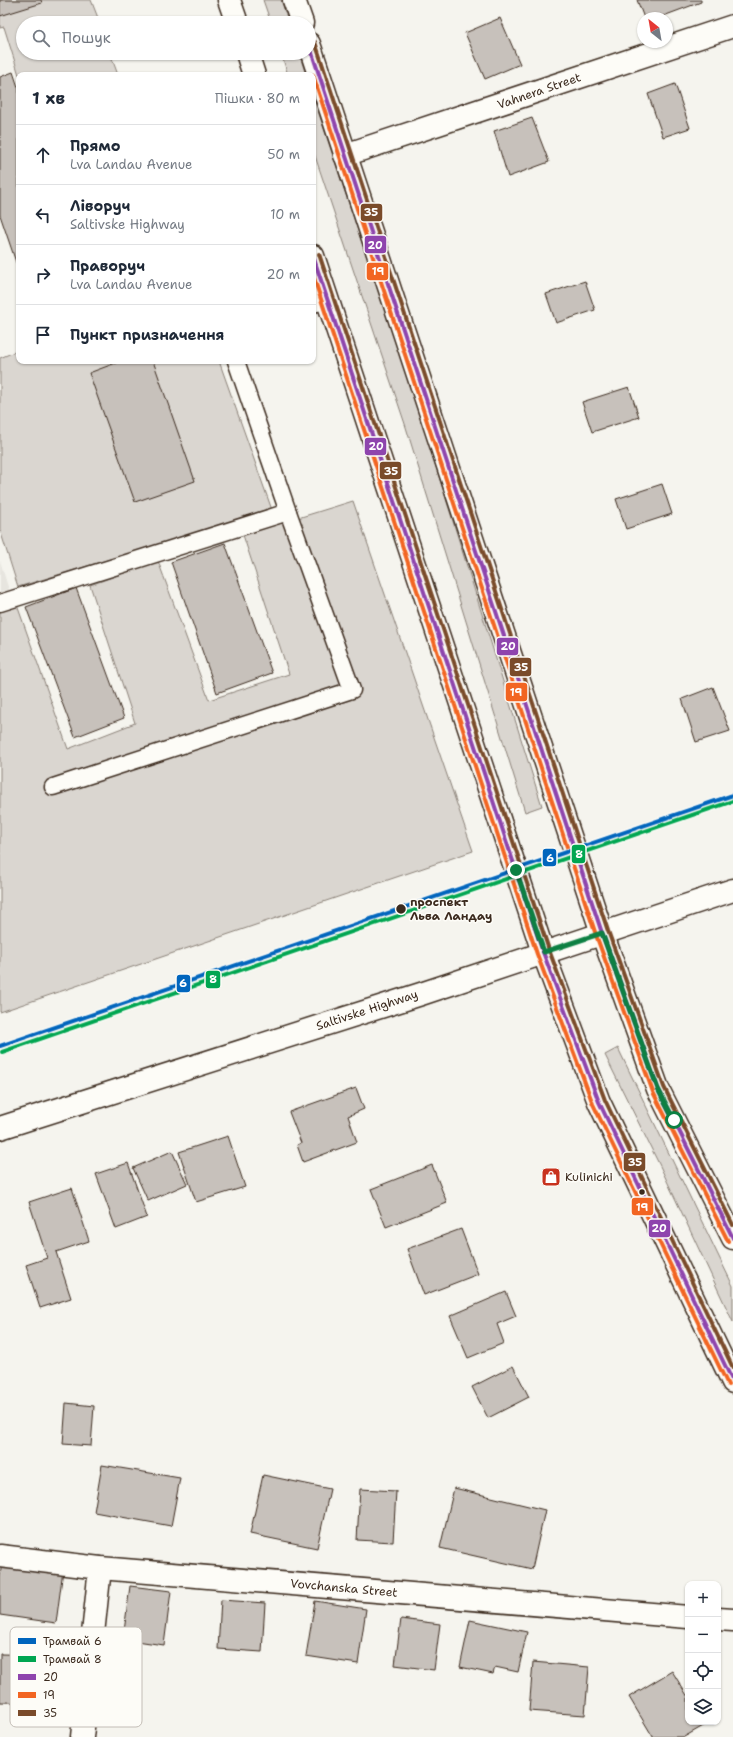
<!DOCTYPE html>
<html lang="uk">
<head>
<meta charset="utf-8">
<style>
  :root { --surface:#fff; --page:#f2f2f3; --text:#1f2937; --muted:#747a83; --line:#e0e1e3 }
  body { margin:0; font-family:"Shantell Sans",sans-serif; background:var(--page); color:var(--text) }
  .controls { position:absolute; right:12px; bottom:12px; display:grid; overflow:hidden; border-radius:8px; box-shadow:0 1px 3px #0004 }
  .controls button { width:36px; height:36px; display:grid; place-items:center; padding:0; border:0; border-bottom:1px solid var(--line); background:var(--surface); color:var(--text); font:20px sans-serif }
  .compass { position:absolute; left:637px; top:12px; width:36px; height:36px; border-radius:50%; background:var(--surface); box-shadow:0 1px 3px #0004; rotate:329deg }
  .stop { position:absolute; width:12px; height:12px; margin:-9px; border:3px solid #0b8043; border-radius:50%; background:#fff }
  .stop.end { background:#0b8043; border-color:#fff; box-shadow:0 1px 4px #0008 }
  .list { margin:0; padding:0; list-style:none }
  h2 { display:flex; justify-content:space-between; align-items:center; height:52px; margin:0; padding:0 16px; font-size:17px }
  h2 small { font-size:13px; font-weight:400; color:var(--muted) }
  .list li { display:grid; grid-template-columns:26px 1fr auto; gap:12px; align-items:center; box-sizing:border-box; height:60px; padding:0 16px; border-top:1px solid var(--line) }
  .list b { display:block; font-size:15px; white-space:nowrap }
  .list p { margin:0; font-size:13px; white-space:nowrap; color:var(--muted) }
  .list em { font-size:13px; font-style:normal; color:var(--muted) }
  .icon { flex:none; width:22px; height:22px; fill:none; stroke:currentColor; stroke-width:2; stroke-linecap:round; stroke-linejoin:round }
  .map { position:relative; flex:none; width:733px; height:1737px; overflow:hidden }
  .search { position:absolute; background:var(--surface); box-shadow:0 1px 3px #0004; left:16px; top:16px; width:300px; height:44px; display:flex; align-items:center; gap:10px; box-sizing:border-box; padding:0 14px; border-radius:22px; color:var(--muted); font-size:15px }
  .panel { position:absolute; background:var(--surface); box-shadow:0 1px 3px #0004; left:16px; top:72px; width:300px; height:292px; border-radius:8px }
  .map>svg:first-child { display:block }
</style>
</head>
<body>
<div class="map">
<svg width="733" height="1737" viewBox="0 0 733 1737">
  <rect width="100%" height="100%" fill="#f5f4ee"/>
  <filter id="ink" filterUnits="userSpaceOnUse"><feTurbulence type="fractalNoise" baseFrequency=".025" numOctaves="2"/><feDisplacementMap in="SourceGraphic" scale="8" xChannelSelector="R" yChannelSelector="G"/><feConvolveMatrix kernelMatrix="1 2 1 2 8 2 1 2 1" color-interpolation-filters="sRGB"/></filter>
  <g filter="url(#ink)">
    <path fill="#e7e5df" d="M 0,561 L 9,590 L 0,593 Z"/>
    <g fill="#dad6d0" stroke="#8a8077">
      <path d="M 0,0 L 91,0 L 100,23 L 23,23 L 23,53 L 110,53 L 118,75 L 19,75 L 4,27 L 0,28 Z"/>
      <path d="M 263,0 L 281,0 L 289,23 L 271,23 Z"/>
      <path d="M 281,53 L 299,53 L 306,75 L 288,75 Z"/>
      <path d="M 313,96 L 421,419 L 542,806 L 525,812 L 405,424 L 313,150 Z"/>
      <path d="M 19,350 L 19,361 L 219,361 L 272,510 L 18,587 L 0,530 L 0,358 Z"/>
      <path d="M 353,501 L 473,851 L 0,1012 L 0,610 L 17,605 L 68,749 L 135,723 L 90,585 L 158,561 L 209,700 L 289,674 L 243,535 Z"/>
      <path d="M 618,1048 L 733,1286 L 733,1322 L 660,1166 L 605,1055 Z"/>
    </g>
    <g fill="#c7c1bb" stroke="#3b2a1e">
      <path d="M 0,0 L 41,0 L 42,3 L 0,16 Z"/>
      <path d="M 637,0 L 701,0 L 701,2 L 658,18 L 644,18 Z"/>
      <path d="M 500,18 L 520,64 L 485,79 L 465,33 Z"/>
      <path d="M 13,72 L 19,90 L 19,271 L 0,215 L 0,77 Z"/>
      <path d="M 675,84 L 690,128 L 663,137 L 648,94 Z"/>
      <path d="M 532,118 L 549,162 L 508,177 L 494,131 Z"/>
      <path d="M 585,281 L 595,310 L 556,323 L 546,294 Z"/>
      <path d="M 121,361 L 153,361 L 195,481 L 135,502 L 89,373 Z"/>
      <path d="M 629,387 L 639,417 L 592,432 L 582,402 Z"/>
      <path d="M 662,484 L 672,514 L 626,529 L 616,499 Z"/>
      <path d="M 225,543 L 272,673 L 217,693 L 171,562 Z"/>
      <path d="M 76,588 L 124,718 L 75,737 L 26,607 Z"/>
      <path d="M 713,687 L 730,731 L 696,742 L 682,699 Z"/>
      <path d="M 356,1088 L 364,1109 L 348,1116 L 357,1142 L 303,1162 L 297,1145 L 301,1143 L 289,1112 Z"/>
      <path d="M 228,1136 L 245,1187 L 196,1202 L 179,1152 Z"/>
      <path d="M 172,1151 L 187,1184 L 148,1201 L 133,1168 Z"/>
      <path d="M 128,1163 L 147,1217 L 116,1229 L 96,1174 Z"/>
      <path d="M 432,1165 L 447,1203 L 386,1227 L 371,1189 Z"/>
      <path d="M 72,1188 L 89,1241 L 56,1252 L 71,1298 L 40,1308 L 26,1265 L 47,1258 L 29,1202 Z"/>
      <path d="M 461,1229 L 478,1274 L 424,1295 L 407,1249 Z"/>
      <path d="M 506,1292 L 516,1316 L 497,1324 L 504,1343 L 468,1358 L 450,1316 Z"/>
      <path d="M 513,1366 L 529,1397 L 488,1418 L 472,1387 Z"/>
      <path d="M 66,1403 L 94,1406 L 91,1446 L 63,1444 Z"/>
      <path d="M 102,1465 L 180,1478 L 171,1526 L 94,1512 Z"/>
      <path d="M 263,1475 L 330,1489 L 317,1548 L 250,1534 Z"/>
      <path d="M 454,1488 L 545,1510 L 532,1569 L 440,1548 Z"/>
      <path d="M 360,1489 L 396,1491 L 393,1542 L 357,1540 Z"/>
      <path d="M 2,1561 L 63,1570 L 56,1623 L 0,1615 L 0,1577 Z"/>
      <path d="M 130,1586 L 171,1591 L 164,1645 L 123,1639 Z"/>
      <path d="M 221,1600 L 265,1603 L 262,1652 L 218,1649 Z"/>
      <path d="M 315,1601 L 366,1609 L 358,1664 L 306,1656 Z"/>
      <path d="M 401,1619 L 440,1624 L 434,1670 L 395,1665 Z"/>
      <path d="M 470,1620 L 527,1632 L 518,1672 L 495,1667 L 493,1674 L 460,1667 Z"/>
      <path d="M 0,1654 L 51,1655 L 50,1703 L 0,1702 Z"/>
      <path d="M 533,1662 L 589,1667 L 585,1715 L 529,1711 Z"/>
      <path d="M 672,1671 L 688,1697 L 688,1722 L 703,1722 L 705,1725 L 684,1737 L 653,1737 L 629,1697 Z"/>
    </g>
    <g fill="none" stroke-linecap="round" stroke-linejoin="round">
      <defs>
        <g id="lane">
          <path d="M 313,304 L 328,300"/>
          <path d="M 0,603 L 288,512 L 236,361"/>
          <path d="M 53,787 L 352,690 L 288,512"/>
        </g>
        <g id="street">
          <path d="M 345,155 L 733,26"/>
          <path d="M 0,1556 L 100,1568 L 688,1617"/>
          <path d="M 718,1619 L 733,1620"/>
          <path d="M 82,1737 L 100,1568"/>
        </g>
        <g id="primary">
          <path d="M 229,0 L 237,23"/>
          <path d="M 294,0 L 302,23"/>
          <path d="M 309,44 L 602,933 L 658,1089 L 733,1238"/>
          <path d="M 247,53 L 254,75"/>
          <path d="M 313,256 L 543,952 L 599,1102 L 733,1382"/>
          <path d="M 0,1128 L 421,994 L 733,890"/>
        </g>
      </defs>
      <use href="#lane" stroke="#3b2a1e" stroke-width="19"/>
      <use href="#street" stroke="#3b2a1e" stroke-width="25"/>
      <use href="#primary" stroke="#3b2a1e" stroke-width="25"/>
      <use href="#lane" stroke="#fdfcf7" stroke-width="16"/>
      <use href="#street" stroke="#fdfcf7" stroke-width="22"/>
      <use href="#primary" stroke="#fdfcf7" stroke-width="22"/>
      <defs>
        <g id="bus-1">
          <path d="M 309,44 L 602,933 L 658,1089 L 733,1238"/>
          <path d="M 313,256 L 543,952 L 599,1102 L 733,1382"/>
        </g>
        <g id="bus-2">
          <path d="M 313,75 L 596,935 L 653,1092 L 728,1241"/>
          <path d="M 313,275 L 537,954 L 593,1104 L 728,1385"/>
        </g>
        <g id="bus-3">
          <path d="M 315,42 L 608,931 L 664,1087 L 733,1225"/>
          <path d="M 319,254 L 549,950 L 605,1100 L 733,1368"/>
        </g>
      </defs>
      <use href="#bus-1" stroke="#fdfcf7" stroke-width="7"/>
      <use href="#bus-2" stroke="#fdfcf7" stroke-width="7"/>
      <use href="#bus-3" stroke="#fdfcf7" stroke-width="7"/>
      <use href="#bus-1" stroke="#8e44ad" stroke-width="4"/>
      <use href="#bus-2" stroke="#f26522" stroke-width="4"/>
      <use href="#bus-3" stroke="#7a4b2a" stroke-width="4"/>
      <defs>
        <path id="tram-1" d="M 0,1046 L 733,795"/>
        <path id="tram-2" d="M 2,1052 L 733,801"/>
      </defs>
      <use href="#tram-1" stroke="#fdfcf7" stroke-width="7"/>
      <use href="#tram-2" stroke="#fdfcf7" stroke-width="7"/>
      <use href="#tram-1" stroke="#0065bd" stroke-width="4"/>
      <use href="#tram-2" stroke="#00a651" stroke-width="4"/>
    </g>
  </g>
  <g fill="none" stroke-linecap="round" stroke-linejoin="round" filter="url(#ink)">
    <path stroke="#0b8043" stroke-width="5" d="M 516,870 L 544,952 L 602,933 L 658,1089 L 674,1120"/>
  </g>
  <defs>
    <symbol id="shop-square" viewBox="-11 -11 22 22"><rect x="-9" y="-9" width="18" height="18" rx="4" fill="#c8321e" stroke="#fdfcf7"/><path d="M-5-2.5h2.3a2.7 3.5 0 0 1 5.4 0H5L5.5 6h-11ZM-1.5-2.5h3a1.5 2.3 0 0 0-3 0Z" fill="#fff"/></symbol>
  </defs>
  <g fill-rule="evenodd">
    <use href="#shop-square" x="540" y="1166" width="22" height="22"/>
  </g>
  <g fill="#3b2a1e" stroke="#fdfcf7" stroke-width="1.5">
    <circle cx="401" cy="909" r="5.5"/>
    <circle cx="642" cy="1192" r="3.5"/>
  </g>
  <g text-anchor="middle" stroke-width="3" stroke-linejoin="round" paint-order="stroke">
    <g font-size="12" fill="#3b2a1e" stroke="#fdfcf7">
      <text transform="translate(539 91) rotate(-19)" y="4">Vahnera Street</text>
      <text transform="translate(367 1010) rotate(-18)" y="4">Saltivske Highway</text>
      <text transform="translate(344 1588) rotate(5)" y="4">Vovchanska Street</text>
    </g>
    <g font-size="12" font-weight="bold" fill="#3b2a1e" stroke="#fdfcf7" text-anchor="start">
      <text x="410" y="906">проспект<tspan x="410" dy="14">Льва Ландау</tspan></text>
    </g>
    <g font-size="12" fill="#3b2a1e" stroke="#fdfcf7" text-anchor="start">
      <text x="565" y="1181">Kulinichi</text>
    </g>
  </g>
  <rect x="10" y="1627" width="132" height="100" rx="6" fill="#fdfcf7" stroke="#c3bdb6" stroke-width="1"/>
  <rect x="18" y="1638" width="18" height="6" fill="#0065bd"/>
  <rect x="18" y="1656" width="18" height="6" fill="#00a651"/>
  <rect x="18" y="1674" width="18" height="6" fill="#8e44ad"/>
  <rect x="18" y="1692" width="18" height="6" fill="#f26522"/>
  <rect x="18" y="1710" width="18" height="6" fill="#7a4b2a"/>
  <g font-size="11" fill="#3b2a1e">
    <text x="43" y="1645">Трамвай 6</text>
    <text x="43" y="1663">Трамвай 8</text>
    <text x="43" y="1681">20</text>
    <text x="43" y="1699">19</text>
    <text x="43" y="1717">35</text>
  </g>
  <g stroke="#fdfcf7" stroke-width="1.5">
    <rect x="360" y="203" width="23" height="19" rx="4" fill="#7a4b2a"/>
    <rect x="364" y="235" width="23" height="19" rx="4" fill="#8e44ad"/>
    <rect x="366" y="262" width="23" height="19" rx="4" fill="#f26522"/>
    <rect x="364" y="437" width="23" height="19" rx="4" fill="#8e44ad"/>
    <rect x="379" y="461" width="23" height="19" rx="4" fill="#7a4b2a"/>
    <rect x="496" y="637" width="23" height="19" rx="4" fill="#8e44ad"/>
    <rect x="509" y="657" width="23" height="20" rx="4" fill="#7a4b2a"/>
    <rect x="505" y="682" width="23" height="20" rx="4" fill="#f26522"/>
    <rect x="571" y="844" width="15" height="20" rx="4" fill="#00a651"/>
    <rect x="542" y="848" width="15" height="19" rx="4" fill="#0065bd"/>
    <rect x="205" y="970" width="16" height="19" rx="4" fill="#00a651"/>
    <rect x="176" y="974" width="15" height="19" rx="4" fill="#0065bd"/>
    <rect x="623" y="1152" width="23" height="20" rx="4" fill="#7a4b2a"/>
    <rect x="631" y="1197" width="23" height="19" rx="4" fill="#f26522"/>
    <rect x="648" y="1219" width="23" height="19" rx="4" fill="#8e44ad"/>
  </g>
  <g font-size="11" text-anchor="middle" font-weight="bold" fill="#fff">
    <text x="371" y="216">35</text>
    <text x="375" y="249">20</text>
    <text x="378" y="275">19</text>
    <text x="376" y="450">20</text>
    <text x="391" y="475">35</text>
    <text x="508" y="650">20</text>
    <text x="521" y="671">35</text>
    <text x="516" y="696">19</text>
    <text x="579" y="858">8</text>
    <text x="550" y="862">6</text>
    <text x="213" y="983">8</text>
    <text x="183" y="987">6</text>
    <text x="635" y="1166">35</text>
    <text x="642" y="1211">19</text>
    <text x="659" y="1232">20</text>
  </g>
</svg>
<div class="controls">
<button>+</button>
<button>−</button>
<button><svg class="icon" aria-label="locate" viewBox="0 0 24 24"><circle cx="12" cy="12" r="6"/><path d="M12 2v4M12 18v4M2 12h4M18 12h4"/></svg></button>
<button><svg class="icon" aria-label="layers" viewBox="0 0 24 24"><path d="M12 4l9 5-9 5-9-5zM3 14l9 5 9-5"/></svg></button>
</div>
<svg class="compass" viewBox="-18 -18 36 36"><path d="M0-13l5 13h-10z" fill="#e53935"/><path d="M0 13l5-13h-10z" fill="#747a83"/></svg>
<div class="stop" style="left:674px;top:1120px"></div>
<div class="stop end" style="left:516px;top:870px"></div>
<div class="search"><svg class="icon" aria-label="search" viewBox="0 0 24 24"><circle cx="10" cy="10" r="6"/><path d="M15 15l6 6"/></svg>Пошук</div>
<section class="panel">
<h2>1 хв<small>Пішки · 80 m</small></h2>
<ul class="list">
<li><svg class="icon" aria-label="ahead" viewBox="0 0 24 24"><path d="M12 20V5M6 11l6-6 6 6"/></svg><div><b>Прямо</b><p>Lva Landau Avenue</p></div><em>50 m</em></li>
<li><svg class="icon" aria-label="left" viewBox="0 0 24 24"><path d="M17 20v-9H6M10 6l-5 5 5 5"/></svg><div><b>Ліворуч</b><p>Saltivske Highway</p></div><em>10 m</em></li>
<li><svg class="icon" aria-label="right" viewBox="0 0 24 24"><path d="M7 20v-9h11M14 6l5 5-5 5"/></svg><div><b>Праворуч</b><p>Lva Landau Avenue</p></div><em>20 m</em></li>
<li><svg class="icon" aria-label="arrive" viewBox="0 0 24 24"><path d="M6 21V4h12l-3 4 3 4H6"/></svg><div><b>Пункт призначення</b></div></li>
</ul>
</section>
</div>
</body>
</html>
